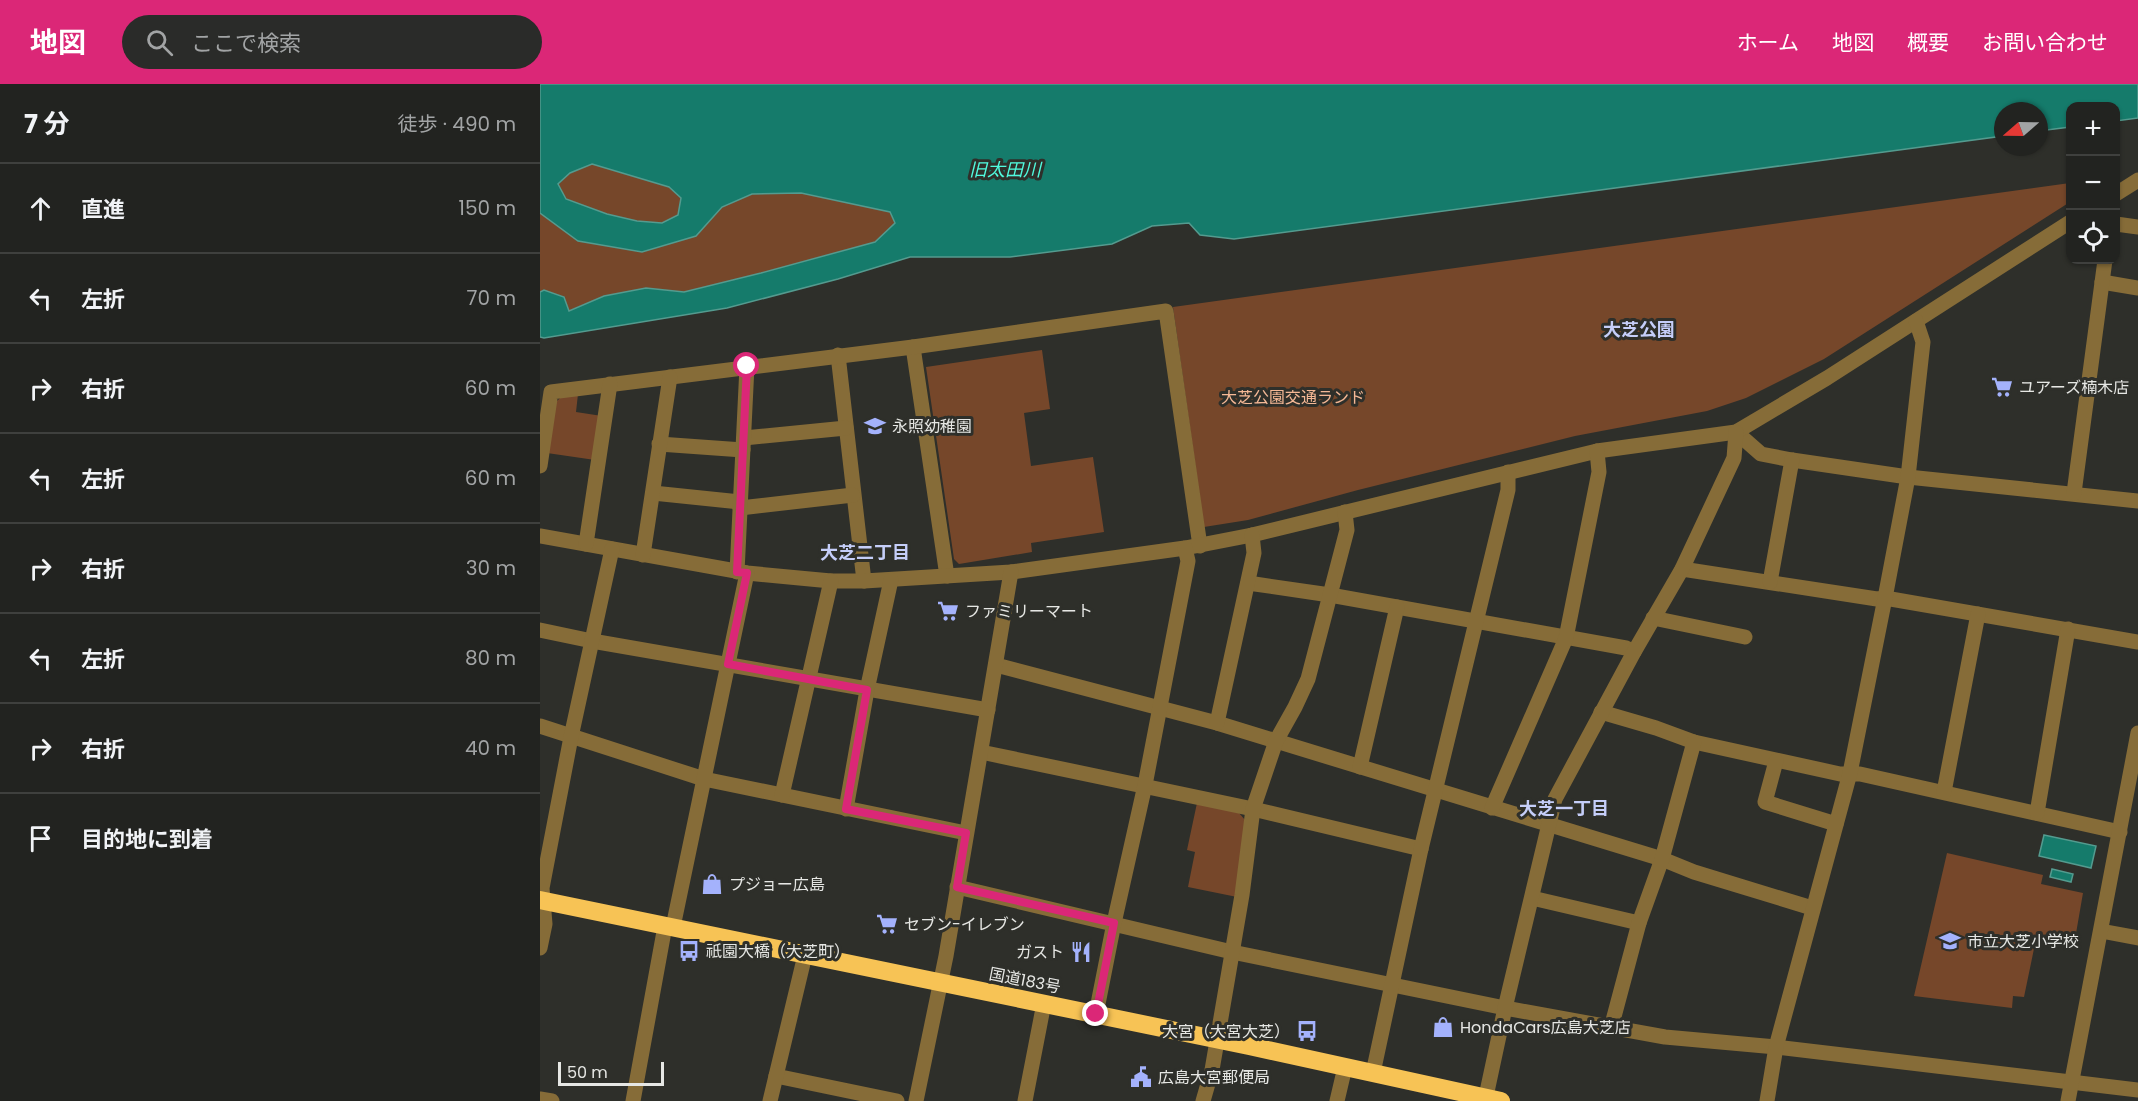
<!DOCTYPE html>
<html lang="ja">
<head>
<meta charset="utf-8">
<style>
  :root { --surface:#222320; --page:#2a2b29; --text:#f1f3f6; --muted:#a2a4a5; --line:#3f403e; --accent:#db2777 }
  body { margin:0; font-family:Poppins,"Noto Sans JP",sans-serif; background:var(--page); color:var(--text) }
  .controls { position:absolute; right:18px; top:18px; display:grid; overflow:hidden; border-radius:12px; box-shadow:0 2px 4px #0004 }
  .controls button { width:54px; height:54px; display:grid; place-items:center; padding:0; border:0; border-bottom:2px solid var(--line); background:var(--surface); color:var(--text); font:30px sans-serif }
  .compass { position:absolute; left:1454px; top:18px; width:54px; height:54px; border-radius:50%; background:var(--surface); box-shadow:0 2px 4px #0004; rotate:250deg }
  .scale { position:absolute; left:18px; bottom:15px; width:106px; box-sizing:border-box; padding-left:6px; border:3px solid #e6e7e4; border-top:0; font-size:16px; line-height:21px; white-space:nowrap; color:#e6e7e4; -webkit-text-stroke:4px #2e2f2a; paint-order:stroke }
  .stop { position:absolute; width:18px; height:18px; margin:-14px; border:4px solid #db2777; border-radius:50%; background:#fff }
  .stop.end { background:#db2777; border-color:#fff; box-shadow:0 2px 6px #0008 }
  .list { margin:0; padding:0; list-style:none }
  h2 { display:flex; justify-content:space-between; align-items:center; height:78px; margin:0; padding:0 24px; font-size:26px }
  h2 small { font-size:20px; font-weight:400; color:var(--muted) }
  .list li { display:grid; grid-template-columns:39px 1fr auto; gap:18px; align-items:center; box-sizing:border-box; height:90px; padding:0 24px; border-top:2px solid var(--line) }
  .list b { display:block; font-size:22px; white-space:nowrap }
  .list em { font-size:20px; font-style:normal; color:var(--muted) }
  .icon { flex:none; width:33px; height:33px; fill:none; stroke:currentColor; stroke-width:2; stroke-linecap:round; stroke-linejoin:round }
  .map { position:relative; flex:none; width:1598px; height:1017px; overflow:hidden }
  header { display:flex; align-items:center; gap:36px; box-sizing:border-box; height:84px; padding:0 30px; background:var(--accent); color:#fff }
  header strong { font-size:28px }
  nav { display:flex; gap:33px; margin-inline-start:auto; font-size:21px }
  .search { width:420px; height:54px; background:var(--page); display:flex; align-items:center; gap:15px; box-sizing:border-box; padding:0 21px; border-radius:33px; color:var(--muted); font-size:22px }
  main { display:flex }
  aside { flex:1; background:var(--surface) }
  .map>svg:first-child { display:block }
</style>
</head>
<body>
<header>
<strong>地図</strong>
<div class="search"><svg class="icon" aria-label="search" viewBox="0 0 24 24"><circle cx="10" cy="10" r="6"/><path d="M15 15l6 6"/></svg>ここで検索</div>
<nav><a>ホーム</a><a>地図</a><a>概要</a><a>お問い合わせ</a></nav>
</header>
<main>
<aside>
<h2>7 分<small>徒歩 · 490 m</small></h2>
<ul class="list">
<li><svg class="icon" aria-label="ahead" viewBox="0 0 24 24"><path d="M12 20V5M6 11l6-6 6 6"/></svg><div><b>直進</b></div><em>150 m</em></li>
<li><svg class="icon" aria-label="left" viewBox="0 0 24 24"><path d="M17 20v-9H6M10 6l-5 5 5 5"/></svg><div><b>左折</b></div><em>70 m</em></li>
<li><svg class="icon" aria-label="right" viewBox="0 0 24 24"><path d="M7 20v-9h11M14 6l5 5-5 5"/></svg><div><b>右折</b></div><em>60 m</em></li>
<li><svg class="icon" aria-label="left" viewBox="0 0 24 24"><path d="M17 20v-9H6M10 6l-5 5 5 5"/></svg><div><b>左折</b></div><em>60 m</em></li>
<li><svg class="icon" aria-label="right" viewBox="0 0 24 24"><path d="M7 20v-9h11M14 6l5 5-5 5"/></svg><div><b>右折</b></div><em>30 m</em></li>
<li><svg class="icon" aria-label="left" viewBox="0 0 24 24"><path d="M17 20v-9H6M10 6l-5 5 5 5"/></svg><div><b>左折</b></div><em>80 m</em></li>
<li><svg class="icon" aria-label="right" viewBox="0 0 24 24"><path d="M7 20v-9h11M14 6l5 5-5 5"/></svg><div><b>右折</b></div><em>40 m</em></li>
<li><svg class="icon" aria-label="arrive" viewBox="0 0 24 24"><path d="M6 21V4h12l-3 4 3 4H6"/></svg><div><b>目的地に到着</b></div></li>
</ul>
</aside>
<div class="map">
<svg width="1598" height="1017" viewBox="0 0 1598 1017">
  <rect width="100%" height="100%" fill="#2e2f2a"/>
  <g fill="#76472a">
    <path d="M 52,80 L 129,103 L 141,114 L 138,131 L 122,139 L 97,137 L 67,130 L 26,115 L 18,101 L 30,89 Z"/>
    <path d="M 1530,99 L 1530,118 L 1284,275 L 1206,314 L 1167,327 L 1035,352 L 818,406 L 708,436 L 664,443 L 633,223 Z"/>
    <path d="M 261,109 L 350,128 L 355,140 L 335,158 L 221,189 L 144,208 L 106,204 L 64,212 L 28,227 L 5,206 L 0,208 L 0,129 L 38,157 L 156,152 L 182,123 L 212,110 Z"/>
    <path d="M 502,266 L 510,325 L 484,329 L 491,382 L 553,373 L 564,448 L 491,459 L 492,468 L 419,480 L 414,475 L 386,283 Z"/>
    <path d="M 38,310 L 36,328 L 62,332 L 55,376 L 7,369 L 14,320 L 22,312 Z"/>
    <path d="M 657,719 L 699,729 L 705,736 L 697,813 L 648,803 L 655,768 L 647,766 Z"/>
    <path d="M 1407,769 L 1503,791 L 1501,800 L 1543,809 L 1534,861 L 1496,855 L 1484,913 L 1473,912 L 1472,924 L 1374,912 Z"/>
  </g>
  <g fill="#157b6b" stroke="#549b8f" stroke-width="1.5" fill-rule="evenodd">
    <path d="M 0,0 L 1598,0 L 1598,34 L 1576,37 L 1576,22 L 1530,22 L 1530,43 L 1499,47 L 1499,27 L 1463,27 L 1463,52 L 694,155 L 660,151 L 649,139 L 612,142 L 572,160 L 470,173 L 370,173 L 298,195 L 187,224 L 4,254 L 0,253 L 0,208 L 4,206 L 24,213 L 29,227 L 64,212 L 106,204 L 144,208 L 221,189 L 335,158 L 355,139 L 350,128 L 261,109 L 212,110 L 182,123 L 156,152 L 102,168 L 38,157 L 0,129 ZM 52,80 L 129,103 L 141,114 L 138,131 L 122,139 L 97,137 L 67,130 L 26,115 L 18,100 L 30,89 Z"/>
    <path d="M 1504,751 L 1556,762 L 1551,784 L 1499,772 Z"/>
    <path d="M 1512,785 L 1533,790 L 1531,798 L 1510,793 Z"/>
  </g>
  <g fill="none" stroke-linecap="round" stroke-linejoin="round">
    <g stroke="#866c38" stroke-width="15">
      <path d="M 1576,110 L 1598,96"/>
      <path d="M 1576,140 L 1598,143"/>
      <path d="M 1562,198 L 1598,204"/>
      <path d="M 373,263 L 407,492"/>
      <path d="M 298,271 L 324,497"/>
      <path d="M 1196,348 L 1221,370 L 1252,376 L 1368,393 L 1598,417"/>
      <path d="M 204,354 L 306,344"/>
      <path d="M 119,360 L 203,366"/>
      <path d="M 0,382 L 11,308 L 373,263 L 626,227 L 660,462"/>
      <path d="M 113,409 L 200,418"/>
      <path d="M 1534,409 L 1565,176"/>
      <path d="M 200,424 L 313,411"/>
      <path d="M 0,452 L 207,489 L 291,497 L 324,497 L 471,488 L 645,464 L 712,451 L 1057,367 L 1196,348 L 1287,294 L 1530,138"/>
      <path d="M 46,460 L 70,300"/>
      <path d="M 103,471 L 130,293"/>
      <path d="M 1142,485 L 1337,515 L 1345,514 L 1598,558"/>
      <path d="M 197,488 L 207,282"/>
      <path d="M 1230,498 L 1252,376"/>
      <path d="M 708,499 L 790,511 L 1086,564 L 1094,568"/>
      <path d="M 1113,534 L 1205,553"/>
      <path d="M 0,546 L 52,557 L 448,626"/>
      <path d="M 456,581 L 677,639 L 1122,775 L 1154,788 L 1272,824"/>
      <path d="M 1061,628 L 1116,644 L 1154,658 L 1300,690 L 1320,690 L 1580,748"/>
      <path d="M 677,639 L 714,469 L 712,451"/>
      <path d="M 0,642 L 164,695 L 426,749"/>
      <path d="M 441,668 L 713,725 L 881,765"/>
      <path d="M 1236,677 L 1225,718 L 1296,740"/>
      <path d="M 820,683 L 857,523"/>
      <path d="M 1404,708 L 1438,530"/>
      <path d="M 242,711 L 291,497"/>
      <path d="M 952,724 L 1026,554 L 1059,388 L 1057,367"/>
      <path d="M 306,725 L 327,606 L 351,496"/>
      <path d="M 1497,729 L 1528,545"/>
      <path d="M 417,803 L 692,868 L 965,924 L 1125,953 L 1236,963 L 1598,1006"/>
      <path d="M 992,814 L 1099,839"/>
      <path d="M 133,843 L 207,489"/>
      <path d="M 1561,847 L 1598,854"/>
      <path d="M 0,864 L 5,840 L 2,804 L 31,653 L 72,465"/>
      <path d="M 556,930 L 574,839 L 605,701 L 648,477 L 645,464"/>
      <path d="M 1071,944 L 1099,839 L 1122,775 L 1154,658"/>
      <path d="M 833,989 L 881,765 L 968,406 L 968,388"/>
      <path d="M 236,992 L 357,1017"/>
      <path d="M 0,1015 L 12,1017"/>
      <path d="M 93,1017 L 125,842"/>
      <path d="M 230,1017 L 265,871"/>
      <path d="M 376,1017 L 406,872 L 471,488"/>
      <path d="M 485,1017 L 504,919"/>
      <path d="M 663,1017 L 672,986 L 702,811 L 713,725 L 736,657 L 755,623 L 768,595 L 807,446 L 805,428"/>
      <path d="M 797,1017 L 805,983"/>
      <path d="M 945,1017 L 965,924 L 1015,715 L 1094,568 L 1142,485 L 1194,374 L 1196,348"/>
      <path d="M 1227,1017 L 1236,963 L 1310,689 L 1345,514 L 1368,393 L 1383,258 L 1376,237"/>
      <path d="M 1528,1017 L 1598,649"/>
    </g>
    <path stroke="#f7c355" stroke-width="18" d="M 0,816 L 709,962 L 961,1017"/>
  </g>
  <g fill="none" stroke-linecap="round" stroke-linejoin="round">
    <path stroke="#db2777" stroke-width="8" d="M 207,282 L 197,488 L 207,489 L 188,580 L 327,606 L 306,725 L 426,749 L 417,803 L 574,839 L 556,930"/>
  </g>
  <defs>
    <symbol id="supermarket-bare" viewBox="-9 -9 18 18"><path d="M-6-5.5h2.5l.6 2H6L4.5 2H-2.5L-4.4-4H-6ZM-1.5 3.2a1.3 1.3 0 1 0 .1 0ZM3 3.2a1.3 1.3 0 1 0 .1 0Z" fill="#a4b2fc" stroke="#2e2f2a" stroke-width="2.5" paint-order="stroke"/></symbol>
    <symbol id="school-bare" viewBox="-9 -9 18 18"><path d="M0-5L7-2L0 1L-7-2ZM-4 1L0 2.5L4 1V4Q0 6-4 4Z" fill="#a4b2fc" stroke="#2e2f2a" stroke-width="2.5" paint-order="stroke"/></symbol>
    <symbol id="shop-bare" viewBox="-9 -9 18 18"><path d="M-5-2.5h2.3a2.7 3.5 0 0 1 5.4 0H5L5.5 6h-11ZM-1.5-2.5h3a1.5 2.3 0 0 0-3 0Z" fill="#a4b2fc" stroke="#2e2f2a" stroke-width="2.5" paint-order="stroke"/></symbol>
    <symbol id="bus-bare" viewBox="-9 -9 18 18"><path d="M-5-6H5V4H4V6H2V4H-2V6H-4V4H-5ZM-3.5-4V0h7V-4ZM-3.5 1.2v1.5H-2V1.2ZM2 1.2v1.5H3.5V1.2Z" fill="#a4b2fc" stroke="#2e2f2a" stroke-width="2.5" paint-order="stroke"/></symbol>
    <symbol id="restaurant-bare" viewBox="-9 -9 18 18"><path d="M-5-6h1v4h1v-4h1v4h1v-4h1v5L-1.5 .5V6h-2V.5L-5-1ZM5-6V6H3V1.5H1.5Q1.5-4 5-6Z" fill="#a4b2fc" stroke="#2e2f2a" stroke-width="2.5" paint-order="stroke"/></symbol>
    <symbol id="civic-bare" viewBox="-9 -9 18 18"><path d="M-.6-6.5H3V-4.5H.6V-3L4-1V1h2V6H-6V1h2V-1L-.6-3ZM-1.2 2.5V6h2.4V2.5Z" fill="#a4b2fc" stroke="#2e2f2a" stroke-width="2.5" paint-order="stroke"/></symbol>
  </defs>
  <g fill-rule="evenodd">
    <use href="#supermarket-bare" x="1447" y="288" width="30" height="30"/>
    <use href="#school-bare" x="320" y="327" width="30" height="30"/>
    <use href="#supermarket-bare" x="393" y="512" width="30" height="30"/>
    <use href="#shop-bare" x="157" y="785" width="30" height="30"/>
    <use href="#supermarket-bare" x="332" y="825" width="30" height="30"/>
    <use href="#school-bare" x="1395" y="842" width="30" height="30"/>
    <use href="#bus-bare" x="134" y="852" width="30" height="30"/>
    <use href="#restaurant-bare" x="526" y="853" width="30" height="30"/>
    <use href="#shop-bare" x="888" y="928" width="30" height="30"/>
    <use href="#bus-bare" x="752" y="932" width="30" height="30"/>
    <use href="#civic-bare" x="586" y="978" width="30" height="30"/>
  </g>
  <g text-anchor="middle" stroke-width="6" stroke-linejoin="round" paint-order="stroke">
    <g font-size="16" fill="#e6e7e4" stroke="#2e2f2a" text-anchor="start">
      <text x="1479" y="309">ユアーズ楠木店</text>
      <text x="352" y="348">永照幼稚園</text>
      <text x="425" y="533">ファミリーマート</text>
      <text x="189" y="806">プジョー広島</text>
      <text x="364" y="846">セブン-イレブン</text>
      <text x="1427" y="863">市立大芝小学校</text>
      <text x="166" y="873">祇園大橋（大芝町）</text>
      <text x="524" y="874" text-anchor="end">ガスト</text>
      <text x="920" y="949">HondaCars広島大芝店</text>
      <text x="750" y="953" text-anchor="end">大宮（大宮大芝）</text>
      <text x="618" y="999">広島大宮郵便局</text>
    </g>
    <g font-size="16" fill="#f5b895" stroke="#2e2f2a">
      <text x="753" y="319">大芝公園交通ランド</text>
    </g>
    <g font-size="16" fill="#e6e7e4" stroke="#2e2f2a">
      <text transform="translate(485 896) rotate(11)" y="6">国道183号</text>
    </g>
    <g font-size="18" font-style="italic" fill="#50fade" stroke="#2e2f2a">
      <text x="465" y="92">旧太田川</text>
    </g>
    <g font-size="18" font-weight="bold" fill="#c5cef9" stroke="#2e2f2a">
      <text x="1099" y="252">大芝公園</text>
      <text x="325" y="475">大芝二丁目</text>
      <text x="1024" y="731">大芝一丁目</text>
    </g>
  </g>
</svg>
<div class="controls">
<button>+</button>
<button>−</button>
<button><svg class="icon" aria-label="locate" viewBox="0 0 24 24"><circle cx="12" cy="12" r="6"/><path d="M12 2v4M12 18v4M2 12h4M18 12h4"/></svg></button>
</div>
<svg class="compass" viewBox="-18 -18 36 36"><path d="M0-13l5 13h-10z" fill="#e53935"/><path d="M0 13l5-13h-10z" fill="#a2a4a5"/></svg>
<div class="scale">50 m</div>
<div class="stop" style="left:207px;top:282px"></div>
<div class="stop end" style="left:556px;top:930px"></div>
</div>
</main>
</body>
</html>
